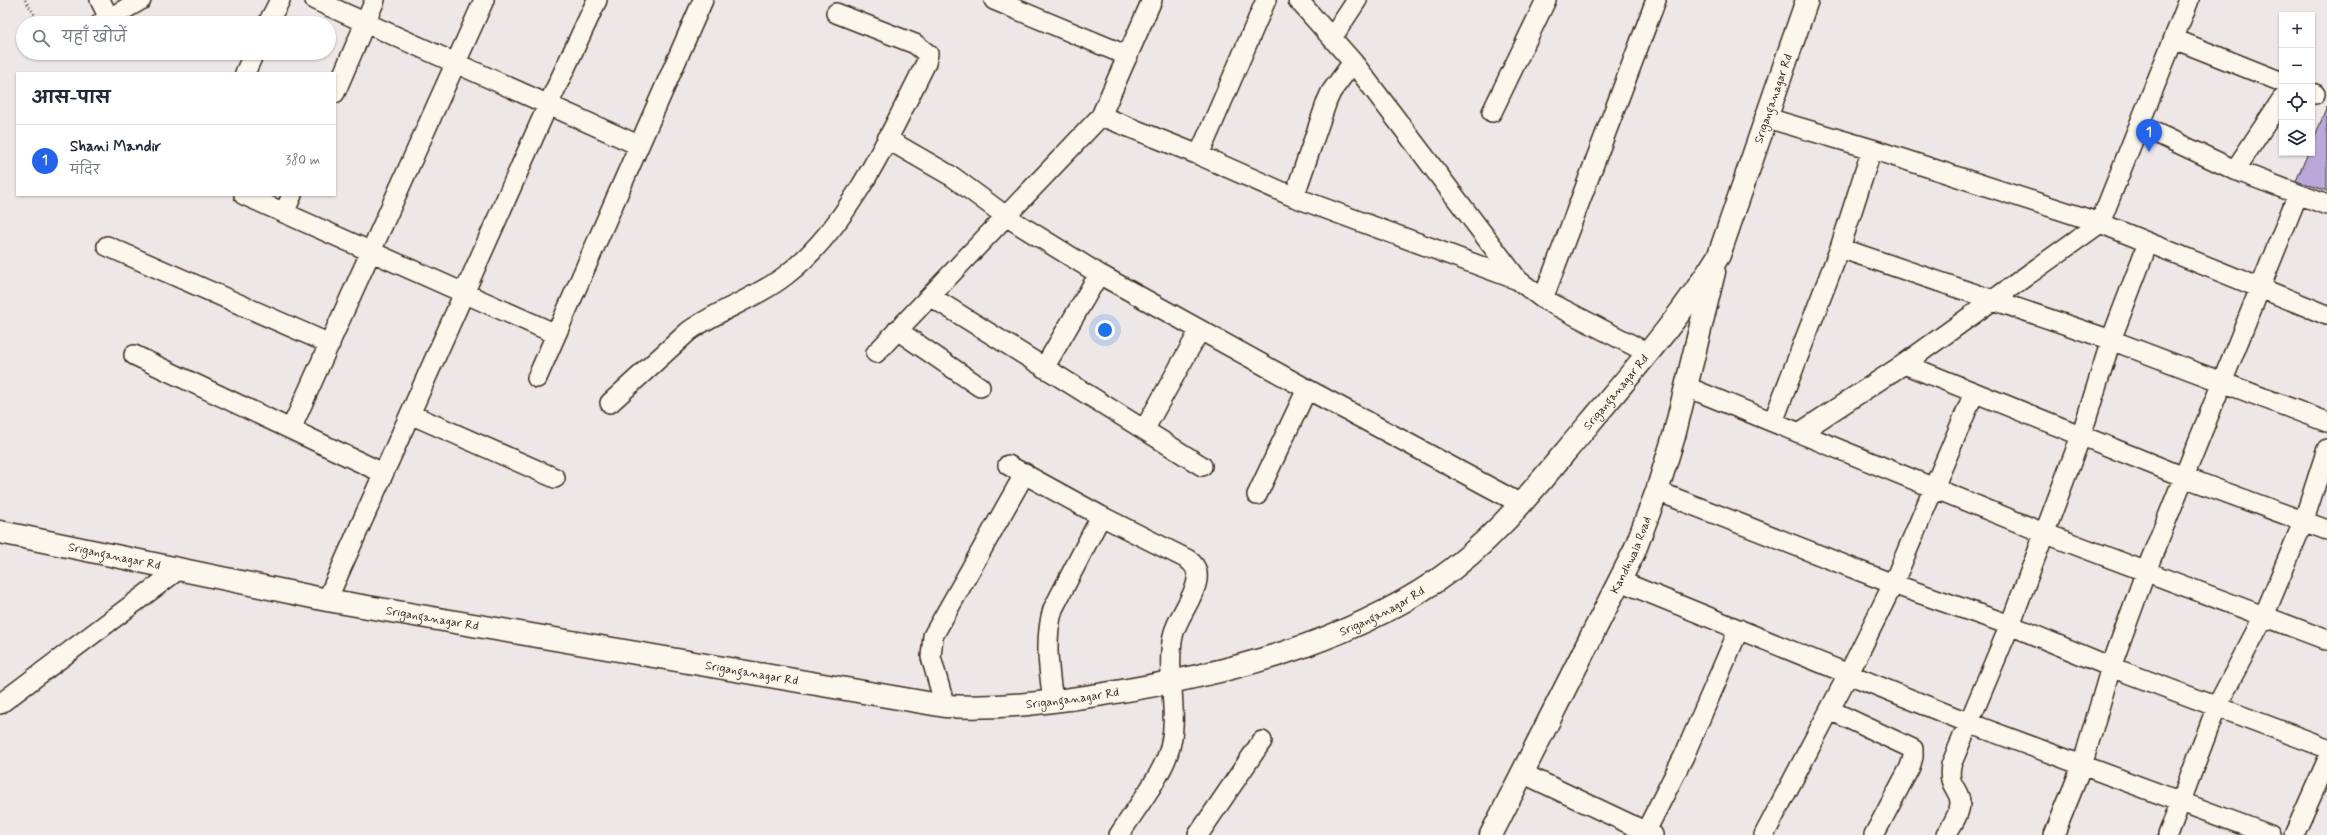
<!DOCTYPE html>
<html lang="hi">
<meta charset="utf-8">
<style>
:root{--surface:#fff;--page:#f2f2f3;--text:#1f2937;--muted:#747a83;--line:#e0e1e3;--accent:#2563eb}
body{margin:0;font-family:Mynerve,"Playpen Sans Deva",sans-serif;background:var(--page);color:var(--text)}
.controls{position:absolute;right:12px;top:12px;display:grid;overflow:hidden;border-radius:0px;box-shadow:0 1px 3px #0004}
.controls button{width:36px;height:36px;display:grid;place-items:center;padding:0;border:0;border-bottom:1px solid var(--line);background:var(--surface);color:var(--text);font:20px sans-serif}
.you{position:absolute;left:1105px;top:330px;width:14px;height:14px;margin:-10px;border:3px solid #fff;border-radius:50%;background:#1a73e8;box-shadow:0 0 0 6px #1a73e833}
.badge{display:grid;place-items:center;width:26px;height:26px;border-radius:50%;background:var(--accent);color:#fff;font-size:13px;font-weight:700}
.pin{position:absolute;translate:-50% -33px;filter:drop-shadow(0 1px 2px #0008)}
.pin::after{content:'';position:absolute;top:21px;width:14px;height:12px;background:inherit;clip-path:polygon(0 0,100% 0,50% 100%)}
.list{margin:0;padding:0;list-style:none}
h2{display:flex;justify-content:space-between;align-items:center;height:52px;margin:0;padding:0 16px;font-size:17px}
h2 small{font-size:13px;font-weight:400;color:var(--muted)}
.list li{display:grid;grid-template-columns:26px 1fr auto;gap:12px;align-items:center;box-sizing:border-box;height:72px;padding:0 16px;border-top:1px solid var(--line)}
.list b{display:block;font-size:15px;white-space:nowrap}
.list p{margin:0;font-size:13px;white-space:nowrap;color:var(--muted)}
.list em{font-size:13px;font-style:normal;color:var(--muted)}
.icon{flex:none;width:22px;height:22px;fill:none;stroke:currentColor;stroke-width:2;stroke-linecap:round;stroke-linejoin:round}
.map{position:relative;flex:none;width:2327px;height:835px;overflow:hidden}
.search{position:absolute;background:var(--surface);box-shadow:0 1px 3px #0004;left:16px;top:16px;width:320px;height:44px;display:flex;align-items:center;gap:10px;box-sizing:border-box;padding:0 14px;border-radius:22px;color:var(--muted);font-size:15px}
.panel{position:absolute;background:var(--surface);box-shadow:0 1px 3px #0004;left:16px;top:72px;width:320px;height:124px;border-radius:0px}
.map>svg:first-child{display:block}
</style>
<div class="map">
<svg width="2327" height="835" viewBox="0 0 2327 835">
<rect width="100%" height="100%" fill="#eee7e8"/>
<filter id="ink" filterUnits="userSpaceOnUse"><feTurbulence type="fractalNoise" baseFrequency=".025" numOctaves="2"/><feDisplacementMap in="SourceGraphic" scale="8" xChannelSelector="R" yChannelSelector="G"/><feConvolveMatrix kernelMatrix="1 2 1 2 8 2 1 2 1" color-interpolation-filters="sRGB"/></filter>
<g filter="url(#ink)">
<path fill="#b9a8d8" stroke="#3b2a1e" d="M2327,107V191L2296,181L2308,153H2312V143Z"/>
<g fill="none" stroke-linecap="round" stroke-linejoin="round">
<g stroke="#3b2a1e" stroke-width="22">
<path id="street" d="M100,0L109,18
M315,0L638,145
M994,0L1128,56
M1298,0L1353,62L1518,280
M101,23L141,0
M268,23L280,0
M1332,38L1357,0
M2174,39L2282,82
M245,73L254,53
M335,93L375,0
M2312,93L2315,94
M1492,112L1546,0
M1101,116L1152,0
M1767,118L1872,149L2100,223L2327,315
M2139,125L2235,170L2327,205
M887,139L953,177L1007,217L1099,274L1307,389L1521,504
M1199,155L1266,0
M2235,170L2282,99
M244,195L556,334
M1294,197L1327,101L1331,92L1353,62
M284,213L292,195
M107,246L330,344
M1840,248L2111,340L2327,422
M930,296L1202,466
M1543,299L1656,0
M897,330L980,387
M876,353L1101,116L1199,155L1294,197L1518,280L1543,299L1648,353
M134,355L383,473
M1904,364L2184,477L2327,530
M1044,368L1099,274
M537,378L703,0
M1687,387L2044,533L2327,640
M610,403L689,331C720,309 757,298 786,275C850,226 890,134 926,63L928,54L915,44L836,13
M410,414L555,478
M1773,422L1840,248L1872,149
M291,429L484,0
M1144,430L1200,330
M1799,433L1904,364L2100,223L2189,0
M1008,465L1101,516L1187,559C1215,577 1177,612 1173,636C1165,675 1181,716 1168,754C1160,778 1133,813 1119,835
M1657,491L1893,584L2010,625L2111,667L2327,748
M1257,495L1307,389
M1620,581L1969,723L2270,835
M327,600L548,105L597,0
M1053,702C1049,670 1044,640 1053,609L1101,516
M0,704L178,570
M945,706L931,657L933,636L1025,473
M1830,710L1913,749V757L1910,767L1874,835
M1522,773L1653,835
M1198,835L1262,741
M1644,835L1684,756L1739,629
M1764,835L1849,673L1893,584L1974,393
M1946,835C1951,826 1960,814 1960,803C1960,788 1947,788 1951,765L2010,625L2081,436L2111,340L2148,243
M2054,835L2082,766L2111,667L2146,571L2298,194
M2168,835L2217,706L2264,616L2304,520L2327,449
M2294,835L2327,761"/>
</g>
<g stroke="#3b2a1e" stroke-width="25">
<g id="secondary">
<path id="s1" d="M0,532L327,600L945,706C1001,709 1054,702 1110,693C1221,675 1342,645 1436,581C1496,540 1541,480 1588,425C1634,370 1682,316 1719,255L1807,0"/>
<path id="s2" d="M1491,835L1634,552L1657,491L1674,436L1714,272"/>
</g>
</g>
<path stroke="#3b2a1e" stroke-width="2.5" stroke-dasharray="1 3" stroke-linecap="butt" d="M25,0L36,17L44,23"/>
<use href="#street" stroke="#fbf7ec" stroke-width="19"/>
<use href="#secondary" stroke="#fbf7ec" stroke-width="22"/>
</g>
</g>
<g text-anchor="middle" stroke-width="3" stroke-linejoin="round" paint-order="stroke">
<g font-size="12" fill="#3b2a1e" stroke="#fbf7ec">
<text dy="4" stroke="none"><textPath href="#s1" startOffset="2073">Sriganganagar Rd</textPath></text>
<text dy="4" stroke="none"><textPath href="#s1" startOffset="1736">Sriganganagar Rd</textPath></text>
<text dy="4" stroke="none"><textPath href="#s2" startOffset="313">Kandhwala Road</textPath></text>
<text dy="4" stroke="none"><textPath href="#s1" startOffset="117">Sriganganagar Rd</textPath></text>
<text dy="4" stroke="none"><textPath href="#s1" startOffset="1412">Sriganganagar Rd</textPath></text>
<text dy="4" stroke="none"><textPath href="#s1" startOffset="441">Sriganganagar Rd</textPath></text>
<text dy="4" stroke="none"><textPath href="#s1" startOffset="765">Sriganganagar Rd</textPath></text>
<text dy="4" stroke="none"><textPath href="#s1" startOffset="1089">Sriganganagar Rd</textPath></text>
</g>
</g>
</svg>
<div class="controls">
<button>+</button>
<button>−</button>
<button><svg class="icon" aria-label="locate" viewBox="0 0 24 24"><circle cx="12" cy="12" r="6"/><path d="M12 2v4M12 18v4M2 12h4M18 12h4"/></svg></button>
<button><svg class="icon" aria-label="layers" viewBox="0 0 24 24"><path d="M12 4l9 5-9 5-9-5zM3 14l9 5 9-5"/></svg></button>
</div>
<div class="you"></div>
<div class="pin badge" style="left:2149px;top:152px">1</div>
<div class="search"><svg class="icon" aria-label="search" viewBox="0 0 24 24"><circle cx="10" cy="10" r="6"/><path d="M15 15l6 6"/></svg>यहाँ खोजें</div>
<section class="panel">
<h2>आस-पास<small></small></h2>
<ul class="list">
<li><span class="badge">1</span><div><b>Shani Mandir</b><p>मंदिर</p></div><em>380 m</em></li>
</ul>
</section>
</div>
